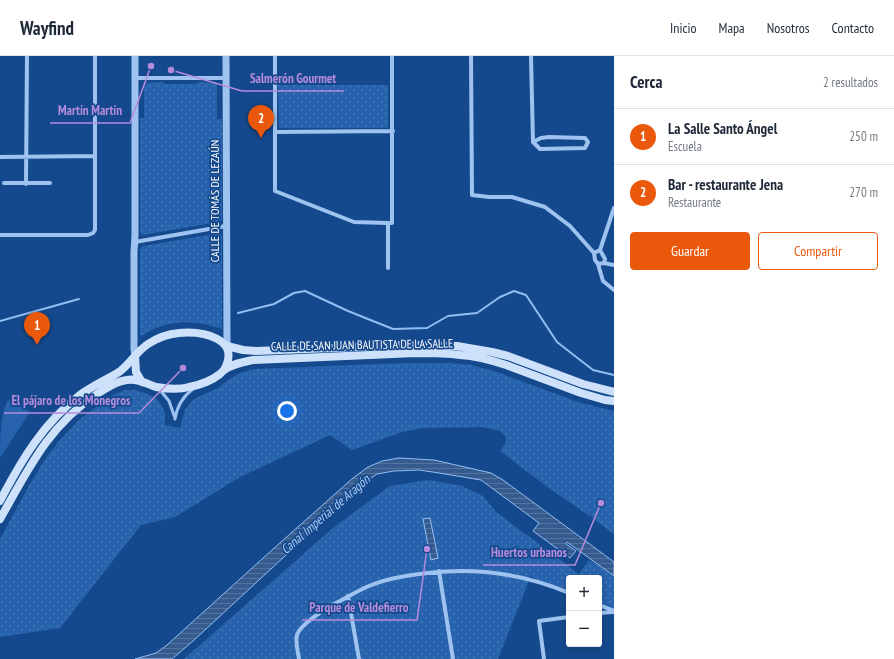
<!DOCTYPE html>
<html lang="es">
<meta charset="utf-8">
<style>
:root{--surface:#fff;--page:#f2f2f3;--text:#1f2937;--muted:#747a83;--line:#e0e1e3;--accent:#ea580c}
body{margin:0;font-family:"PT Sans Narrow",sans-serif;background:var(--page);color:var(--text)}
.controls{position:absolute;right:12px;bottom:12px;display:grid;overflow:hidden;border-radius:4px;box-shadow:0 2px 6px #0003}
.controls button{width:36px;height:36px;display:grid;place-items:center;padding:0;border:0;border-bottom:1px solid var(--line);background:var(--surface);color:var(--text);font:20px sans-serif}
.you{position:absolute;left:287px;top:355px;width:14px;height:14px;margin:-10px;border:3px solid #fff;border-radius:50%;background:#1a73e8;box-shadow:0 0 0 6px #1a73e833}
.badge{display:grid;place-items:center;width:26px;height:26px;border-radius:50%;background:var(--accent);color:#fff;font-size:13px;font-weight:700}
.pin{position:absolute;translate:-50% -33px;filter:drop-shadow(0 1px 2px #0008)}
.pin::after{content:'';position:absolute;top:21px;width:14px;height:12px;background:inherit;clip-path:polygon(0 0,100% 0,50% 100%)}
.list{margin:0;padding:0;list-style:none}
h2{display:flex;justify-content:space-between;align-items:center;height:52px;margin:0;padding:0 16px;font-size:17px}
h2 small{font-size:13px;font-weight:400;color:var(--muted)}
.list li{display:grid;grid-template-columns:26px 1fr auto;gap:12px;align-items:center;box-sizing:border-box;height:56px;padding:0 16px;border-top:1px solid var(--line)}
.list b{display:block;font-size:15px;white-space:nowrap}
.list p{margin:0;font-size:13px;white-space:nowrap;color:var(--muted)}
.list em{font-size:13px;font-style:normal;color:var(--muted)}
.actions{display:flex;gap:8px;padding:12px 16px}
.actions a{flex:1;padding:9px 0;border:1px solid var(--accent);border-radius:4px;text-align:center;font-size:14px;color:var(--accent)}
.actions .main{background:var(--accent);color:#fff}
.map{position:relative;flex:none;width:614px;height:603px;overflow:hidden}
header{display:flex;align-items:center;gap:24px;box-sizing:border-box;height:56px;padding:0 20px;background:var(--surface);border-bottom:1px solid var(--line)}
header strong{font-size:19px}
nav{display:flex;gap:22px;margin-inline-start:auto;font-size:14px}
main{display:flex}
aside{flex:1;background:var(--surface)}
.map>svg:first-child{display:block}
</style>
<header>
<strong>Wayfind</strong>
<nav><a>Inicio</a><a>Mapa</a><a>Nosotros</a><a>Contacto</a></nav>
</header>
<main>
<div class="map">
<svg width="614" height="603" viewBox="0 0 614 603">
<defs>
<pattern id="green-dots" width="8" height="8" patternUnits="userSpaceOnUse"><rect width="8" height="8" fill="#2762ac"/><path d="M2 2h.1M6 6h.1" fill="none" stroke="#477ab8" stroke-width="1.8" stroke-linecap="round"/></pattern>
<pattern id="water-rules" width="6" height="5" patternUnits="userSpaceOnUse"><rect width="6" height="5" fill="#365c8f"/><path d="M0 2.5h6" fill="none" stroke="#5474a0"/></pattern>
</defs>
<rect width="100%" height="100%" fill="#15498d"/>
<path fill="url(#green-dots)" d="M162,26L165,28H196L199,26L217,27V63H222V164L219,166L142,179L140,176V62H144V27Z
M388,29V72H279L278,29Z
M220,177L222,179V272L221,273C202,265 179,264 159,271C153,273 147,277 142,280L140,279V193L143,190Z
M405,307H450L471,309L494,315L578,346L614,355V478L592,462L589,448L591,461L546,430L500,395L506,386V381L500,375L483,371L423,372L402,376L352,394L330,379L240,421L175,461L141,469L60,572L0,581V483L30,428L46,402L59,385L79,364L100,348L115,338L125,334H136L152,340L158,344L162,350L165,357V369L180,372L185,354L193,344L200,340L218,332L228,324L240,317L253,313Z
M429,424L462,430L483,440L496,456L579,518L589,504C598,508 605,515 614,520V536L610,535L614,537V556L599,549V522H569V537L548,529L530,520L528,527L498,603H184L334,471L390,430Z"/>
<path fill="#2762ac" d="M8,344L30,356L0,402C0,385 0,358 8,344Z"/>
<path fill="url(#water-rules)" stroke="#91bef3" d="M399,402L434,404L491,417L503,424L614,506V520L567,486L566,488L576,495L570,502L533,475L539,467L481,424L439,417L419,414L394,415L377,418L364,427L193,585L172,603H135L156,597L167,589L272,494L353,422L368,411L382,405Z
M430,462L438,502L431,504L423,463Z"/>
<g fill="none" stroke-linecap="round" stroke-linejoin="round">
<path stroke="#91bef3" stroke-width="2" d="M238,257L274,248L294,237L305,235L348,255L393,273L427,272L448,260L477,257L500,241L514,235L526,239L557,286L593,314L614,319
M0,265L79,243"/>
<path stroke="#9fc3f0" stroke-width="3" d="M160,334L169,345L175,362
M175,363C177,350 182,341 193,333"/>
<path stroke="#9fc3f0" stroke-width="4" d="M275,0V135L354,166L388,167H392V0
M471,0L472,139L489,141H512L545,151L570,170L594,197L595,204L598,208L604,207L605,203L600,194L594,197
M531,0L533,86L540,93L585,92L588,86L585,82L549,81L541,82L533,86
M134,22H226
M275,76L393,75
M0,101L95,100
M4,127H50
M26,128L27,0
M388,167V212
M0,179H88L93,177L95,174V0
M135,186L226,170
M600,194L614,152
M604,207L614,209
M598,208L603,225L614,234
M439,515L453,603
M348,540L359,603
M599,549L614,555
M599,557L613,556
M299,603C298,595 295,587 297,579C300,568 324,554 334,548C346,542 357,535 369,530C385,523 403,520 419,518C470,511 522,517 569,537
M544,603L539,565L569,561"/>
<path stroke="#9fc3f0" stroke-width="7" d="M135,0V180L134,196V293L135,299
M226,0L227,290"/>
<path stroke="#cde1fb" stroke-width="8" d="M227,290L243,294L256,295L406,289L457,290L492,296L508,300L583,328L614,336
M135,300L136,316L142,326
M0,445C21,405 43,367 80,339C92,330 106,324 119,316C130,308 136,296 148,288C157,282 168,278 179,277C202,275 242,282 224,314
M0,463C28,414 48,370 97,338C106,332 117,325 127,324C138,322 147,328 156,331C167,333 179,334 189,331C200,329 211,325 220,318C221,317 223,315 224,314C232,308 243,306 253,304L416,297C431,297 446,297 460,299C476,300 491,304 506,309L581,337L605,344L614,345"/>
</g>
<g text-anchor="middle" stroke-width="3.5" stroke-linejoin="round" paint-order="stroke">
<g font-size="12" fill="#fff" stroke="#15498d">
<text transform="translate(215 145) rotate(-90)" y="4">CALLE DE TOMÁS DE LEZAÚN</text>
<text transform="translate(362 289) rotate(-1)" y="4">CALLE DE SAN JUAN BAUTISTA DE LA SALLE</text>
</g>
<g font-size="13" font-style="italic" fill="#abcdf7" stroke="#15498d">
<text transform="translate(325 458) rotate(-41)" y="5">Canal Imperial de Aragón</text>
</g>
</g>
<path fill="none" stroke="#b68bdc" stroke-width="1.5" d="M171 14L242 35H344M151 10L130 67H50M183 312L139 357H4M601 447L575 509H483M427 493L417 564H302"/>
<g fill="#b68bdc" stroke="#15498d" stroke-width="1.5">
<circle cx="171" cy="14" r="4"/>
<circle cx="151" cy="10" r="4"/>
<circle cx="183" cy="312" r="4"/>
<circle cx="601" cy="447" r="4"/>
<circle cx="427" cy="493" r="4"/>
</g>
<g font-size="13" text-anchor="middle" font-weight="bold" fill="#b68bdc" stroke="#15498d" stroke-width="3.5" stroke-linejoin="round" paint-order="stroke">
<text x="293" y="27">Salmerón Gourmet</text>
<text x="90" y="59">Martín Martín</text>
<text x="71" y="349">El pájaro de los Monegros</text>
<text x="529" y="501">Huertos urbanos</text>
<text x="359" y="556">Parque de Valdefierro</text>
</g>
</svg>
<div class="controls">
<button>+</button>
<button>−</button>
</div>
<div class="you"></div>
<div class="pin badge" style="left:37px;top:289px">1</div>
<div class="pin badge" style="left:261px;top:82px">2</div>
</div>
<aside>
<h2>Cerca<small>2 resultados</small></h2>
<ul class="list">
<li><span class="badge">1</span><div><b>La Salle Santo Ángel</b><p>Escuela</p></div><em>250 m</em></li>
<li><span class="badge">2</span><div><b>Bar - restaurante Jena</b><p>Restaurante</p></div><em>270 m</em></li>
</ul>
<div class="actions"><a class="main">Guardar</a><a>Compartir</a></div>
</aside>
</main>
